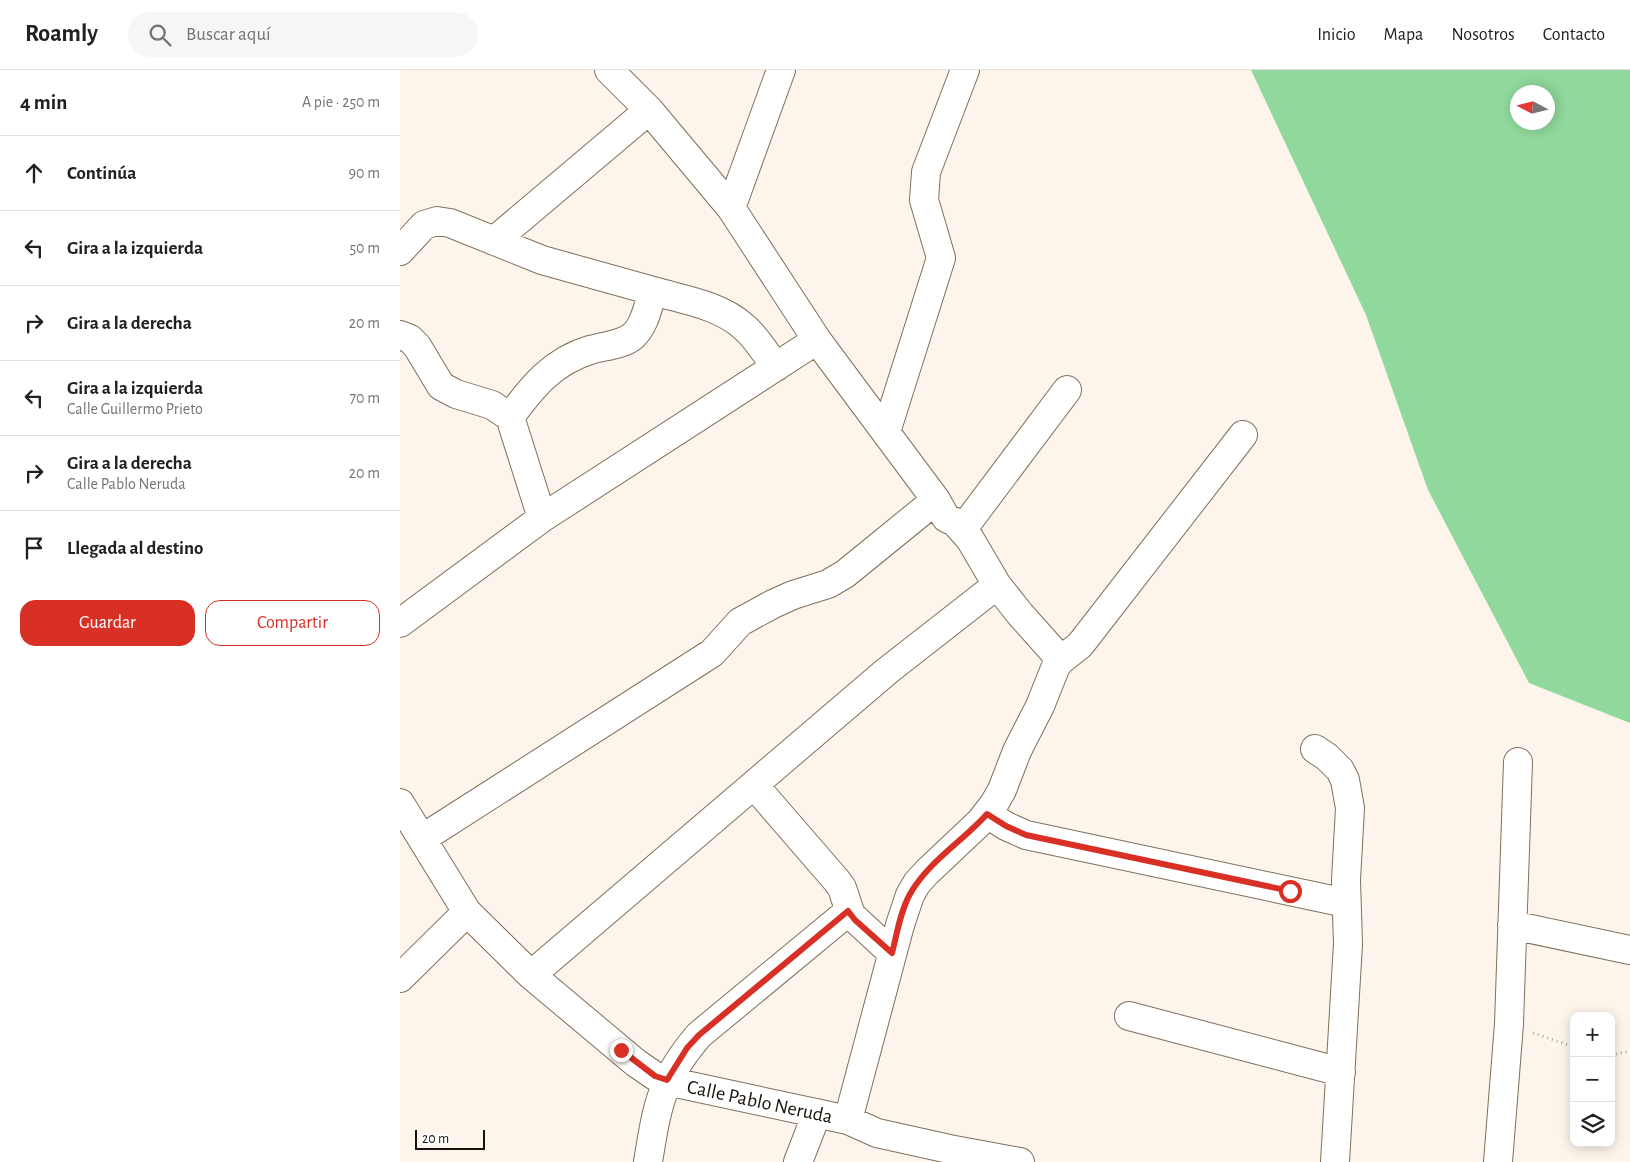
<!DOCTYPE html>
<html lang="es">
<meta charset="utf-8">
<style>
:root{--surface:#fff;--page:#f6f6f6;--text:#202124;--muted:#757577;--line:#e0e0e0;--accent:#d93025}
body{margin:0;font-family:"Alegreya Sans",sans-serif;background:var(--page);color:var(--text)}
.controls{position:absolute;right:15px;bottom:15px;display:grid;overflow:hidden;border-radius:10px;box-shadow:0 2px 12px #0003}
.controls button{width:45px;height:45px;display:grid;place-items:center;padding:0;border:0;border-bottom:1px solid var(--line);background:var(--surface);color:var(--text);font:25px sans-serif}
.compass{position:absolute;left:1110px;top:15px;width:45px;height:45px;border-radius:50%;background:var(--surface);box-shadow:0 2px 12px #0003;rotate:277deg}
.scale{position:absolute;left:15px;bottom:12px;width:70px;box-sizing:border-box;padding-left:5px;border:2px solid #18120a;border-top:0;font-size:14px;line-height:18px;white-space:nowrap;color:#18120a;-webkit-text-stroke:4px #fff;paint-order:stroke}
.stop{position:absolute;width:15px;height:15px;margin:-11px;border:4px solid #d93025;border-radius:50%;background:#fff}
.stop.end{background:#d93025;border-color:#fff;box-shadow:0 1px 5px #0008}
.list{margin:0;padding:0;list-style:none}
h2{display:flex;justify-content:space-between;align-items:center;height:65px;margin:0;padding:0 20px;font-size:21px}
h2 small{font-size:16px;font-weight:400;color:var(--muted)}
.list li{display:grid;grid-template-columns:32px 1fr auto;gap:15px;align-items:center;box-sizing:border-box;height:75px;padding:0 20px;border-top:1px solid var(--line)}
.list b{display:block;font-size:19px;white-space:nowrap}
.list p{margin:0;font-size:16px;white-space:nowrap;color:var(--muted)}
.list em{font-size:16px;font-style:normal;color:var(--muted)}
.actions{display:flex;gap:10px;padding:15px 20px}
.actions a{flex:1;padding:11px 0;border:1px solid var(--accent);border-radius:15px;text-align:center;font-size:18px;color:var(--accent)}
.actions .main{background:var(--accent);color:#fff}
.icon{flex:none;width:28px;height:28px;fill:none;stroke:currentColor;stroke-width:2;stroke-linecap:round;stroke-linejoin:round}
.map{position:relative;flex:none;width:1230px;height:1092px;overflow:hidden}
header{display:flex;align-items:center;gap:30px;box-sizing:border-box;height:70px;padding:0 25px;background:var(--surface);border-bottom:1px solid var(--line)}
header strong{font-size:24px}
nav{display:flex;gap:28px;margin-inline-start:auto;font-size:18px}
.search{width:350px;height:45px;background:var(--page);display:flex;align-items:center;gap:12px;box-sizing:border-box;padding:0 18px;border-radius:28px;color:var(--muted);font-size:19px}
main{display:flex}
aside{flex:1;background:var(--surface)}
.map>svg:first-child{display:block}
</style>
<header>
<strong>Roamly</strong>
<div class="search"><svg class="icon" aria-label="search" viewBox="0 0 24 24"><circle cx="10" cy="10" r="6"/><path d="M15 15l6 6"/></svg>Buscar aquí</div>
<nav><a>Inicio</a><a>Mapa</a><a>Nosotros</a><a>Contacto</a></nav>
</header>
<main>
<aside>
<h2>4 min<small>A pie · 250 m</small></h2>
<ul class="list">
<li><svg class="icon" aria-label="ahead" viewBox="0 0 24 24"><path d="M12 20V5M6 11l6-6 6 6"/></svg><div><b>Continúa</b></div><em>90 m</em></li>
<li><svg class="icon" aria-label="left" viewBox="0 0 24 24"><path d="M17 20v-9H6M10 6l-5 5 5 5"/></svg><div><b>Gira a la izquierda</b></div><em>50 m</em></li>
<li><svg class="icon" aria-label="right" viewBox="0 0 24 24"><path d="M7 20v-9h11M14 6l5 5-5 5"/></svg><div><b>Gira a la derecha</b></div><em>20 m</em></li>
<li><svg class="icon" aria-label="left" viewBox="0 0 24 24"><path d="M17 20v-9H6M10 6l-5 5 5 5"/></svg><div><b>Gira a la izquierda</b><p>Calle Guillermo Prieto</p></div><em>70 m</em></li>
<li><svg class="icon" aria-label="right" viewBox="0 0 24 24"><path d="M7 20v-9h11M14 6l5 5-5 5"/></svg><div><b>Gira a la derecha</b><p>Calle Pablo Neruda</p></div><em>20 m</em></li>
<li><svg class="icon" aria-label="arrive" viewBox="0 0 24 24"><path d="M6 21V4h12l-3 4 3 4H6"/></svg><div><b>Llegada al destino</b></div></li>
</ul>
<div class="actions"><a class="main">Guardar</a><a>Compartir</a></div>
</aside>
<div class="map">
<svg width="1230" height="1092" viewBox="0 0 1230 1092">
<rect width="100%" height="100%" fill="#fdf4eb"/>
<path fill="#90d89c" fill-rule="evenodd" d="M851,0H1230V653L1129,613L1028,420L966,245ZM1118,22H1148V52H1118Z"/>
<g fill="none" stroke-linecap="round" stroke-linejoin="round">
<g stroke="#806f5b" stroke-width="30">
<path id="minor" d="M209,0L249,40L331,138L417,270L536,430L546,448L555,452L570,469L597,515L620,544L661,590
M331,138L381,0
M94,171L249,40
M0,181L24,155L37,151L50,153L142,190L253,221
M0,265L10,269L17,276L41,316L56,324L92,335L110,347L142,448
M110,347C132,317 153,291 190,280C203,276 223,275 233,266C245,255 248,236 253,221C284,230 320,235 344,257C357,268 366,284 376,297
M486,362L541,188L524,130L526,102L565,0
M562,460L667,320
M0,553L142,448L417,270
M915,679L927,687L940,700L945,710L950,738L946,810L948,874L935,1092
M354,715L437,811L442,818L451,845L492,883
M0,733L67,842L131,905L236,993L255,1006L276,1013L448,1050L477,1063L549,1079L620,1092
M587,744L606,756L626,765L946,833
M23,768L312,583L340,552L373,534L393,525L428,514L445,504L536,430
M1112,855L1230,880
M131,905L487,601L597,515
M0,908L67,842
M729,946L941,1002
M448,1050L500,855L510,825L517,813L527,802L580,752L594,734L602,720L617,681L640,636L656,596L661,590L680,575L843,365
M248,1092C257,1036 261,1009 299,965L449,841
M398,1092L417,1043
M1098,1092L1109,954L1118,692"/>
</g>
<path stroke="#afa79e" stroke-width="3" stroke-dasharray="1 4" stroke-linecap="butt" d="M1133,963L1174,977
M1211,985L1230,981"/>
<use href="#minor" stroke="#fff" stroke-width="28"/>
</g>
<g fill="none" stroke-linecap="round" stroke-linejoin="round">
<path stroke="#d93025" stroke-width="6" d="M221,980L255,1006L267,1010L287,978L299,965L448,841L455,850L492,883C497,864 500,842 510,824C528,792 563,771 587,744L606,756L626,765L890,821"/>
</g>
<g text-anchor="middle" stroke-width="4.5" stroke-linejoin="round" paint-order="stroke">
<g font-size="20" fill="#18120a" stroke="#fff">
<text transform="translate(360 1031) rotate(12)" y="7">Calle Pablo Neruda</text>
</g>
</g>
</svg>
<div class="controls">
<button>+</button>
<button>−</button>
<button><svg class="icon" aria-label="layers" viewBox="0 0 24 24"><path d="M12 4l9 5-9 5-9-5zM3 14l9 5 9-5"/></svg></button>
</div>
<svg class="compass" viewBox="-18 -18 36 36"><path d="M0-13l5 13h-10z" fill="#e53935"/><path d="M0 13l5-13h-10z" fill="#757577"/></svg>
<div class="scale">20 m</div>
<div class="stop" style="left:890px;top:821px"></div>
<div class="stop end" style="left:221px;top:980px"></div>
</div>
</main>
